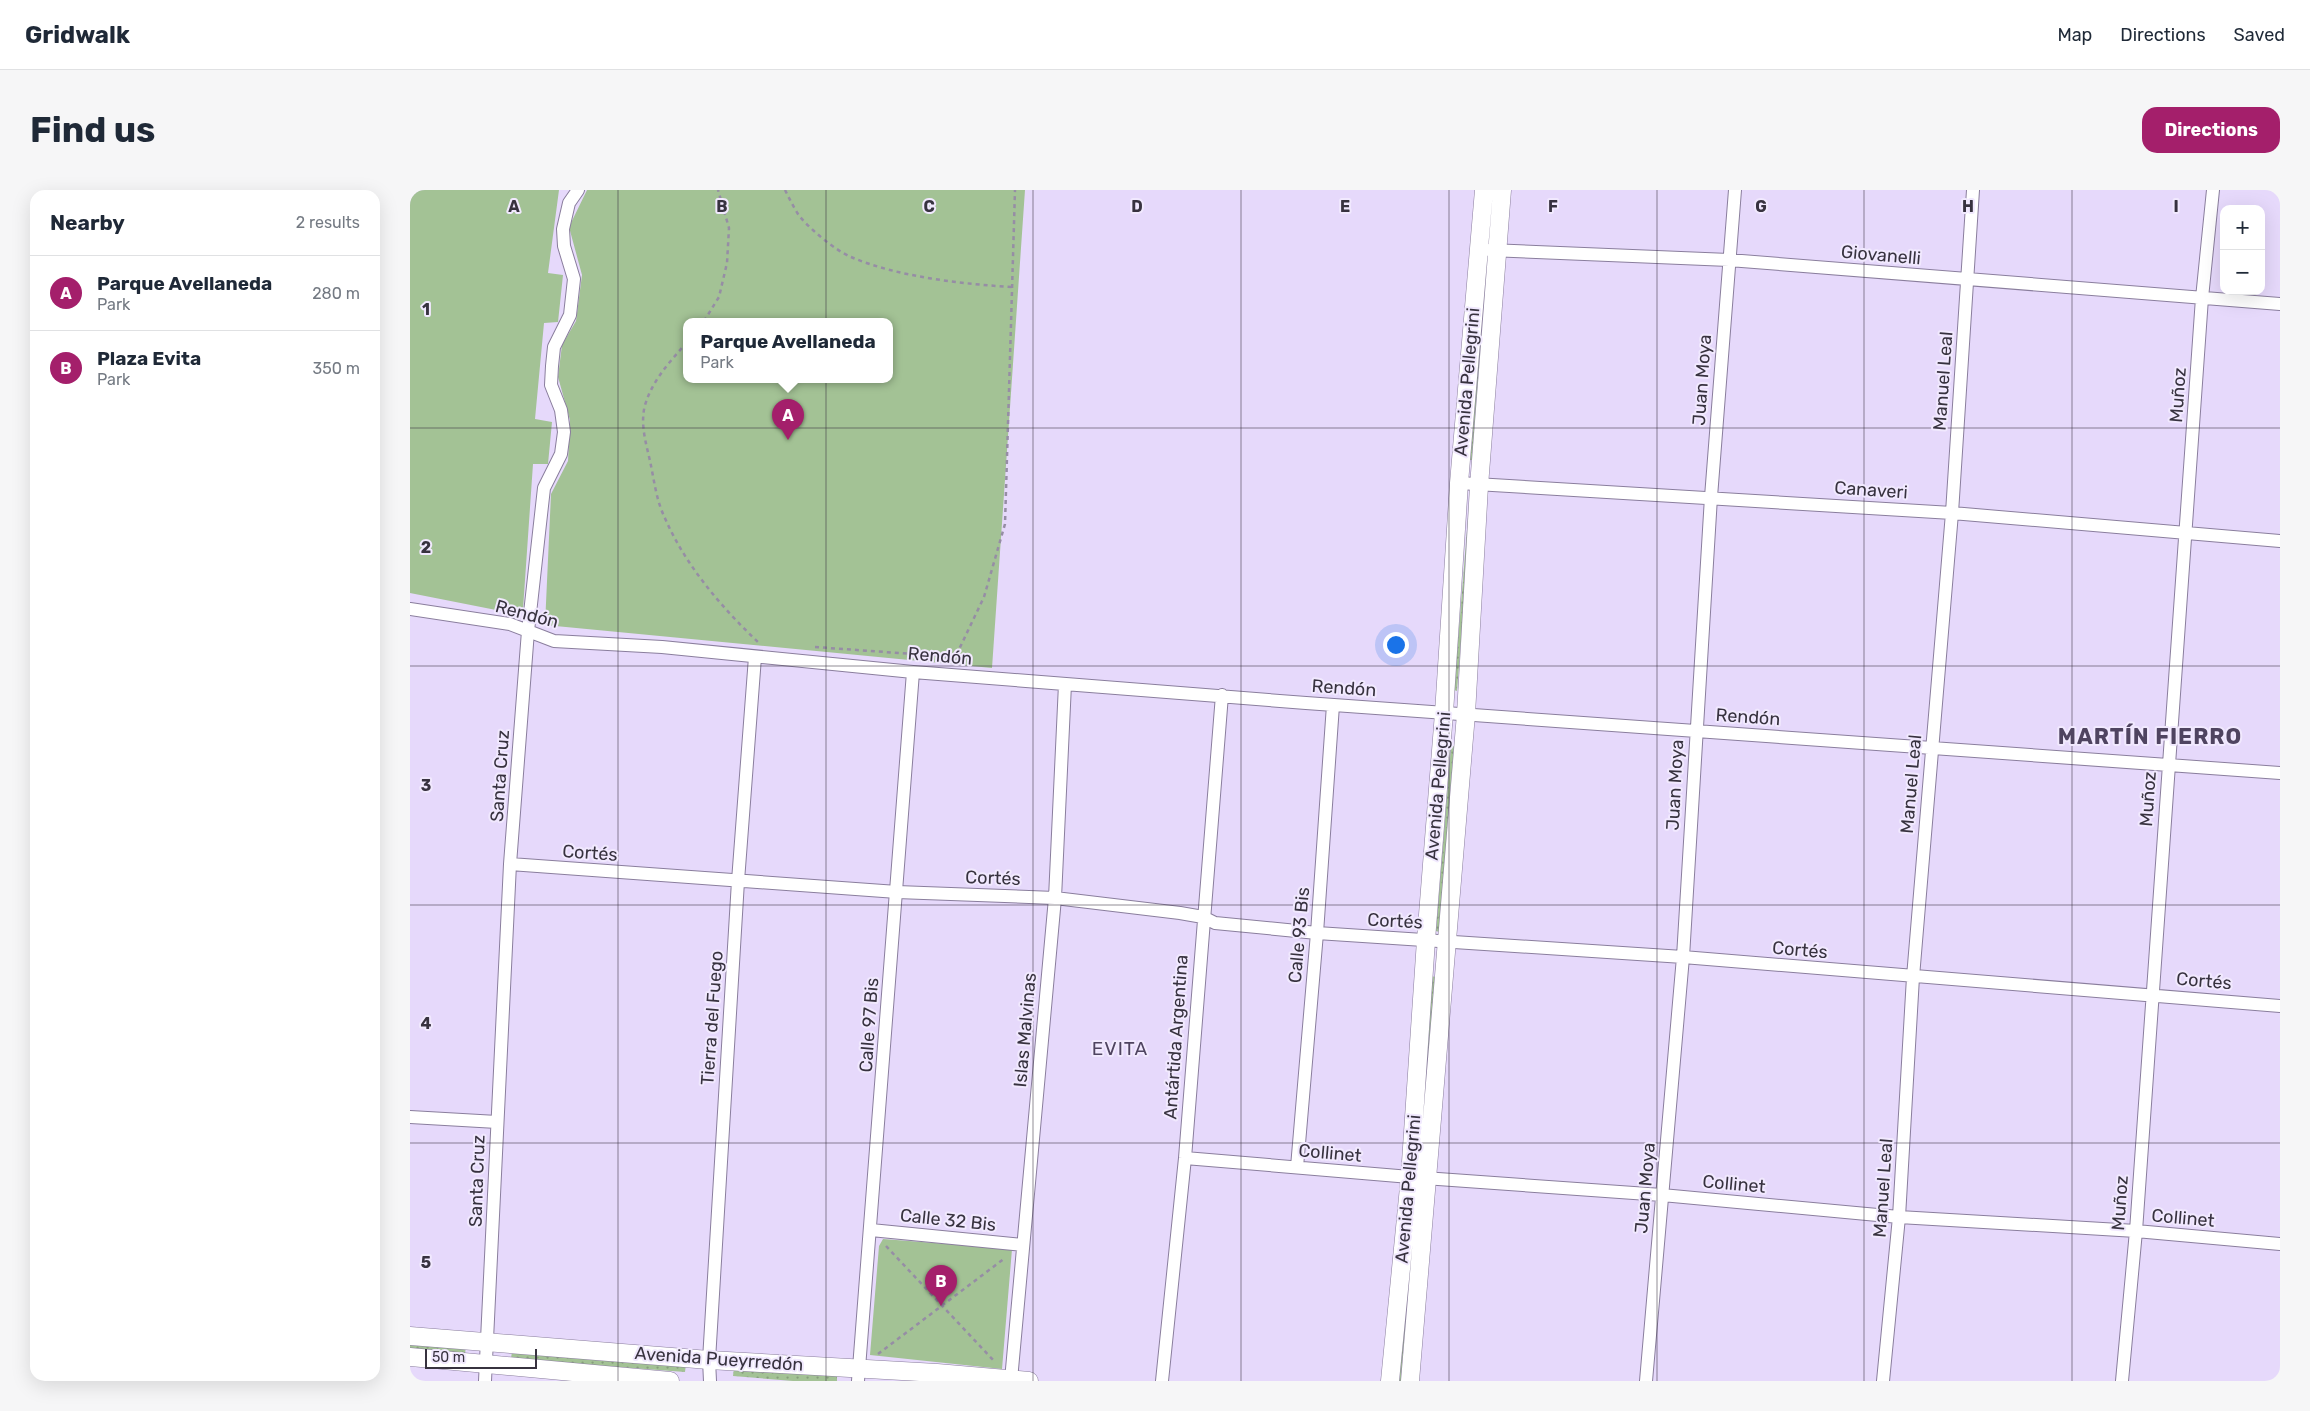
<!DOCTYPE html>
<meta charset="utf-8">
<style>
:root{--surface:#fff;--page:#f6f6f7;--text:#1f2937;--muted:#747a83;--line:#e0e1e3;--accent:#a41f6b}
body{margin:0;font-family:Rubik,sans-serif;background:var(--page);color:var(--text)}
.controls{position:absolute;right:15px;top:15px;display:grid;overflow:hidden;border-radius:10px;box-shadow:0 5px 20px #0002}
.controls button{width:45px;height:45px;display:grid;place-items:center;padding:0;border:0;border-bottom:1px solid var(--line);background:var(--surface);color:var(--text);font:25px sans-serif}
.scale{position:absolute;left:15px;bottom:12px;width:112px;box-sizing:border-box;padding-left:5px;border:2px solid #37323f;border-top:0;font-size:14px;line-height:18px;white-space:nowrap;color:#37323f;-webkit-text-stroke:4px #f1e9fe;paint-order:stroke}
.you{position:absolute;left:985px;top:454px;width:18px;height:18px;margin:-12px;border:4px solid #fff;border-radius:50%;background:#1a73e8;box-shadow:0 0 0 8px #1a73e833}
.badge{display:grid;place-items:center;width:32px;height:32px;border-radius:50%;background:var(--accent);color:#fff;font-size:16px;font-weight:700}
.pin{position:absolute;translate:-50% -41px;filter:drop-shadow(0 1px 2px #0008)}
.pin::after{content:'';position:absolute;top:26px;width:18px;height:15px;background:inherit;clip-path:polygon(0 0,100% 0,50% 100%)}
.popup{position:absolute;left:273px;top:128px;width:210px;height:65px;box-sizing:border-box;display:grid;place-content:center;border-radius:10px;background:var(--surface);filter:drop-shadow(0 1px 4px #0005);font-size:16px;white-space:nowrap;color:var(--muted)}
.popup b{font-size:19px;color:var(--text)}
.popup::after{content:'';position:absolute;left:50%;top:100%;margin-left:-10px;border:10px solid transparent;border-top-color:var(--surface)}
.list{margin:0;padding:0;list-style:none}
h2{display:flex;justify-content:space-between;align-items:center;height:65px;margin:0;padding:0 20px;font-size:21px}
h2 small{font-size:16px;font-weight:400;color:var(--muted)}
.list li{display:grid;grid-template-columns:32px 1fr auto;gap:15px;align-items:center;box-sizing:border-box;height:75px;padding:0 20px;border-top:1px solid var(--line)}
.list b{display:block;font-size:19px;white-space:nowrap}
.list p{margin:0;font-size:16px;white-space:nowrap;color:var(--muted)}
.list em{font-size:16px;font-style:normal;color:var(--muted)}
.map{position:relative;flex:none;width:1870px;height:1191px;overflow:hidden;border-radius:15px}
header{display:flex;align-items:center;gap:30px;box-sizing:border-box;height:70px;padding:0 25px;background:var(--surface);border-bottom:1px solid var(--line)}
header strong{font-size:24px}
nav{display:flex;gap:28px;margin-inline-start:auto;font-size:18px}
.intro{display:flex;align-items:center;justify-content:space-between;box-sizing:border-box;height:120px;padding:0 30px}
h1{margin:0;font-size:35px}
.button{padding:12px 22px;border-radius:15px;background:var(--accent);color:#fff;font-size:18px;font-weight:700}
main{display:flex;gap:30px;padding:0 30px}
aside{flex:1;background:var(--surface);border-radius:15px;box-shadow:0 5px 20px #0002}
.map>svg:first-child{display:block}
</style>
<header>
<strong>Gridwalk</strong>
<nav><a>Map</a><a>Directions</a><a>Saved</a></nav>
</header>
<div class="intro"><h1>Find us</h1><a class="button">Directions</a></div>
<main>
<aside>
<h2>Nearby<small>2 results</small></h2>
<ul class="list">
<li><span class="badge">A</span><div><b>Parque Avellaneda</b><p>Park</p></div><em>280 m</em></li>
<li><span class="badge">B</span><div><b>Plaza Evita</b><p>Park</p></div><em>350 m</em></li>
</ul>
</aside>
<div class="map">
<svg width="1870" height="1191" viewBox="0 0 1870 1191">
<defs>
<pattern id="grass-dots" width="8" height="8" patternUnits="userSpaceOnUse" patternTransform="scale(1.25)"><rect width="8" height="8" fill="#a3c295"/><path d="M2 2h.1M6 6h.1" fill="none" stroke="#869e7b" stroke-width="1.8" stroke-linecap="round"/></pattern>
</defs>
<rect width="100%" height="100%" fill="#e6d9fb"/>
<path fill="url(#grass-dots)" d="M1075,84H1079L1063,270H1060Z
M1059,315H1062L1047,501L1044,500Z
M1041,556H1044L1029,742L1026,741Z
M1022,786L1025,787L1010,973L1007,972Z
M1003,1014H1006L992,1191H989Z
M0,1151L56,1156L55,1164L0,1160Z
M102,1161L276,1174L275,1182L101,1169Z
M324,1178L427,1186V1191H383L323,1186Z"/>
<path fill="#a3c295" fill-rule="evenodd" d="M0,0H149L138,83L153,85L148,132L134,133L125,229L142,232L138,274H123L113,419L106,424L0,403Z
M177,0H615L582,478L135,435L141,304L158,271L160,230L148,187L152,155L166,131L172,85L159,37ZM277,131H479V189H277Z
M473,1049L602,1059L592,1179L460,1165L469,1056Z"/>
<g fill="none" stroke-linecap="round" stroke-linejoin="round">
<g stroke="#8a7e9d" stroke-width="14">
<path id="minor" d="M1079,60L1319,70L1870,114
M1049,293L1542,323L1870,351
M0,419L100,434L144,451L252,457L503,482L896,513L1870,583
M100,674L487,702L645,708L770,723L793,727L805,733L907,743L1273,767L1870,816
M0,927L87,932
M775,968L1000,987L1252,1005L1489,1027L1726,1041L1870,1054
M887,977L907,743L923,515
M461,1040L613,1055
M601,1190L645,708L655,494
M75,1191L100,674L118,441L134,298L151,264L154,242L151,220L141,195L142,176L144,157L160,125L164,89L154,56L153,39L159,13L168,0
M300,1191L299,1170L328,691L345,467
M448,1191L503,482
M752,1191L775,968L812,505
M1236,1191L1273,767L1301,307L1325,0
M1473,1191L1489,1027L1503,787L1542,323L1563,0
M1712,1191L1726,1041L1792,108L1803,0"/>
</g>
<g stroke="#8a7e9d" stroke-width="19">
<path id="secondary" d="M0,1146L299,1170L527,1183L619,1191
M0,1167L260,1191
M980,1191L1000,987L1016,750L1034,523L1049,293L1074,0
M1000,1191L1056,524L1069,296L1092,0"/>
</g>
<path stroke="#968da5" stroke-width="2.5" stroke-dasharray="4 4" stroke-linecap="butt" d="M375,0C379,8 383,16 388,24C397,37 426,61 441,67C488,87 552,94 602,97
M294,131L309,107L317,73L319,38L308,0
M277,152C260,172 243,189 235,215C230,234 236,253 240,271C244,289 246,309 254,326C275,375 311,417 349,453
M405,457L545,467
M543,472L574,407L595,334L605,0
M476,1056L585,1172
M468,1164L595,1068"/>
<use href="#minor" stroke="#fff" stroke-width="12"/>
<use href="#secondary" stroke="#fff" stroke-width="18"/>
</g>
<path fill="none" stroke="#37323f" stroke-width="1" stroke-opacity="0.55" d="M208,0V1191M416,0V1191M623,0V1191M831,0V1191M1039,0V1191M1247,0V1191M1454,0V1191M1662,0V1191M0,238H1870M0,476H1870M0,715H1870M0,953H1870"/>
<g text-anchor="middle" stroke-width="4" stroke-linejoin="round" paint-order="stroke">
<g font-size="18" fill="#37323f" stroke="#f1e9fe">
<text transform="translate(1471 65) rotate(5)" y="6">Giovanelli</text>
<text transform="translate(1292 190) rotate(-86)" y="6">Juan Moya</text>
<text transform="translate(1533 191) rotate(-86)" y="6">Manuel Leal</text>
<text transform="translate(1057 192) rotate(-85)" y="6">Avenida Pellegrini</text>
<text transform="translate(1768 205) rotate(-86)" y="6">Muñoz</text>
<text transform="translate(1461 300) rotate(4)" y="6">Canaveri</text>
<text transform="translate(117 424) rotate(15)" y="6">Rendón</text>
<text transform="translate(530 466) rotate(5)" y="6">Rendón</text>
<text transform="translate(934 498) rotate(4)" y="6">Rendón</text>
<text transform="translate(1338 527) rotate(4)" y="6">Rendón</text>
<text transform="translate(90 586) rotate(-86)" y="6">Santa Cruz</text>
<text transform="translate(1501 594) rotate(-85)" y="6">Manuel Leal</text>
<text transform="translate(1265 595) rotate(-87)" y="6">Juan Moya</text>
<text transform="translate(1028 596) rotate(-85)" y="6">Avenida Pellegrini</text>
<text transform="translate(1738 609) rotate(-86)" y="6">Muñoz</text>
<text transform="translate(180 663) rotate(4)" y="6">Cortés</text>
<text transform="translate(583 688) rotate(2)" y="6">Cortés</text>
<text transform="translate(985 731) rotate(3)" y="6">Cortés</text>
<text transform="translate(889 745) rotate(-85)" y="6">Calle 93 Bis</text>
<text transform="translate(1390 760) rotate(5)" y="6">Cortés</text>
<text transform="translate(1794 791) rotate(5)" y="6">Cortés</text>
<text transform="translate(302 828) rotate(-86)" y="6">Tierra del Fuego</text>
<text transform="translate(459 835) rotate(-86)" y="6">Calle 97 Bis</text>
<text transform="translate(615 840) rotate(-85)" y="6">Islas Malvinas</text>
<text transform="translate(766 847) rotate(-86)" y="6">Antártida Argentina</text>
<text transform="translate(920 963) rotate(5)" y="6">Collinet</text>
<text transform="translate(67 991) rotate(-88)" y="6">Santa Cruz</text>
<text transform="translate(1324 994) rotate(5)" y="6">Collinet</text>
<text transform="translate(1235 998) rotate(-85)" y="6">Juan Moya</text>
<text transform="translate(1473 998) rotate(-86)" y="6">Manuel Leal</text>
<text transform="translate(998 999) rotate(-85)" y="6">Avenida Pellegrini</text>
<text transform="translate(1710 1013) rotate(-86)" y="6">Muñoz</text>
<text transform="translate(1773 1028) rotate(5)" y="6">Collinet</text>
<text transform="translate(538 1030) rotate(6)" y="6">Calle 32 Bis</text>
<text transform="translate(309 1169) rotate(4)" y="6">Avenida Pueyrredón</text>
</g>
<g font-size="19" letter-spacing="1" fill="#4f4460" stroke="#f1e9fe">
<text x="710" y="865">EVITA</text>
</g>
<g font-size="22" font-weight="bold" letter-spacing="1" fill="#4f4460" stroke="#f1e9fe">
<text x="1740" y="554">MARTÍN FIERRO</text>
</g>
</g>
<g font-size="16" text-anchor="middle" font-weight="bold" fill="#37323f" stroke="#f1e9fe" stroke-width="4" stroke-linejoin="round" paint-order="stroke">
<text x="104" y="22">A</text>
<text x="312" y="22">B</text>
<text x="519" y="22">C</text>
<text x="727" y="22">D</text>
<text x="935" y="22">E</text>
<text x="1143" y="22">F</text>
<text x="1351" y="22">G</text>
<text x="1558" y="22">H</text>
<text x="1766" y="22">I</text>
<text x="16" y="125">1</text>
<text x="16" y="363">2</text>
<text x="16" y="601">3</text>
<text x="16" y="839">4</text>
<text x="16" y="1078">5</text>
</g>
</svg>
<div class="controls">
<button>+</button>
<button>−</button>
</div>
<div class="scale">50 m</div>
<div class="you"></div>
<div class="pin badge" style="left:378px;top:250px">A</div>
<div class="popup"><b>Parque Avellaneda</b>Park</div>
<div class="pin badge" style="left:531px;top:1116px">B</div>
</div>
</main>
